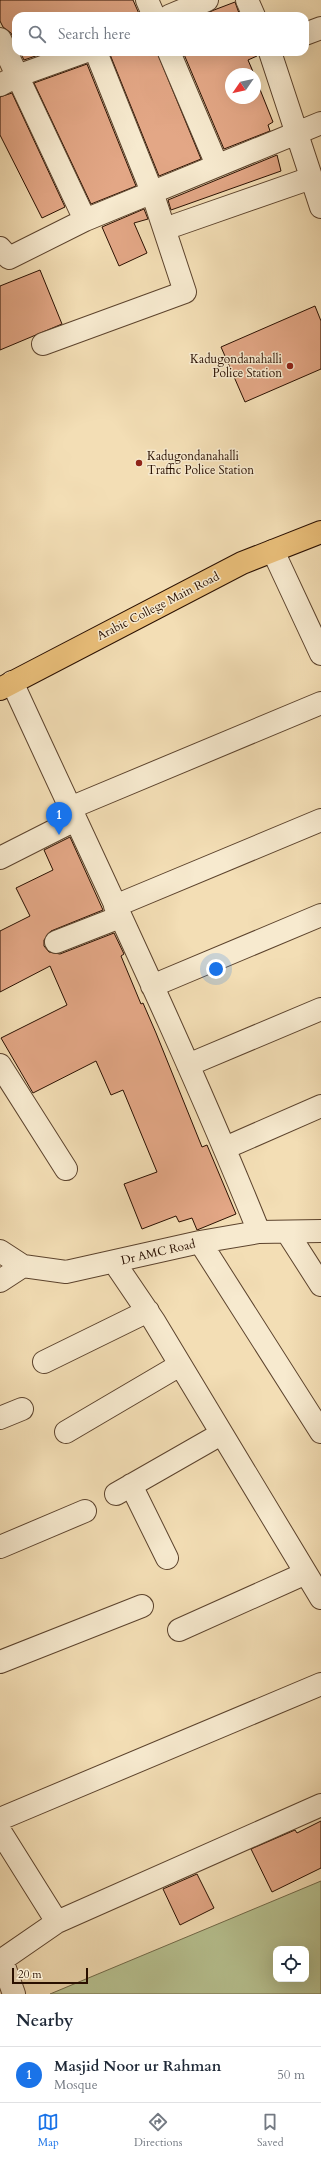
<!DOCTYPE html>
<style>
:root{--surface:#fff;--page:#f2f2f3;--text:#1f2937;--muted:#747a83;--line:#e0e1e3;--accent:#1a73e8}
body{margin:0;font-family:Cardo,serif;background:var(--page);color:var(--text)}
.controls{position:absolute;right:12px;bottom:12px;display:grid;overflow:hidden;border-radius:8px;box-shadow:0 4px 16px #0002}
.controls button{width:36px;height:36px;display:grid;place-items:center;padding:0;border:0;border-bottom:1px solid var(--line);background:var(--surface);color:var(--text);font:20px sans-serif}
.compass{position:absolute;left:225px;top:68px;width:36px;height:36px;border-radius:50%;background:var(--surface);box-shadow:0 4px 16px #0002;rotate:236deg}
.scale{position:absolute;left:12px;bottom:10px;width:76px;box-sizing:border-box;padding-left:4px;border:2px solid #290f00;border-top:0;font-size:11px;line-height:14px;white-space:nowrap;color:#290f00;-webkit-text-stroke:3px #f7eacf;paint-order:stroke}
.you{position:absolute;left:216px;top:969px;width:14px;height:14px;margin:-10px;border:3px solid #fff;border-radius:50%;background:#1a73e8;box-shadow:0 0 0 6px #1a73e833}
.badge{display:grid;place-items:center;width:26px;height:26px;border-radius:50%;background:var(--accent);color:#fff;font-size:13px;font-weight:700}
.pin{position:absolute;translate:-50% -33px;filter:drop-shadow(0 1px 2px #0008)}
.pin::after{content:'';position:absolute;top:21px;width:14px;height:12px;background:inherit;clip-path:polygon(0 0,100% 0,50% 100%)}
.list{margin:0;padding:0;list-style:none}
h2{display:flex;justify-content:space-between;align-items:center;height:52px;margin:0;padding:0 16px;font-size:17px}
h2 small{font-size:13px;font-weight:400;color:var(--muted)}
.list li{display:grid;grid-template-columns:26px 1fr auto;gap:12px;align-items:center;box-sizing:border-box;height:56px;padding:0 16px;border-top:1px solid var(--line)}
.list b{display:block;font-size:15px;white-space:nowrap}
.list p{margin:0;font-size:13px;white-space:nowrap;color:var(--muted)}
.list em{font-size:13px;font-style:normal;color:var(--muted)}
.icon{flex:none;width:22px;height:22px;fill:none;stroke:currentColor;stroke-width:2;stroke-linecap:round;stroke-linejoin:round}
.map{position:relative;flex:none;width:321px;height:1994px;overflow:hidden}
.search{position:absolute;background:var(--surface);box-shadow:0 4px 16px #0002;left:12px;right:12px;top:12px;height:44px;display:flex;align-items:center;gap:10px;box-sizing:border-box;padding:0 14px;border-radius:12px;color:var(--muted);font-size:15px}
.sheet{height:108px;background:var(--surface)}
nav{display:flex;justify-content:space-around;align-items:center;box-sizing:border-box;height:56px;border-top:1px solid var(--line);background:var(--surface);font-size:11px;color:var(--muted)}
nav a{display:grid;justify-items:center;gap:2px}
nav .on{color:var(--accent)}
.map>svg:first-child{display:block}
</style>
<div class="map">
<svg width="321" height="1994" viewBox="0 0 321 1994">
<rect width="100%" height="100%" fill="#f3deb5"/>
<filter id="stains"><feTurbulence type="fractalNoise" baseFrequency=".005" numOctaves="4"/><feColorMatrix values="0 0 0 0 .2 0 0 0 0 .09 0 0 0 0 .02 0 0 0 .5 -.17"/></filter>
<radialGradient id="worn" r=".72"><stop offset=".6" stop-color="#630" stop-opacity="0"/><stop offset="1" stop-color="#630" stop-opacity=".3"/></radialGradient>
<path fill="#b7c291" stroke="#706848" fill-rule="evenodd" d="M321,1881V1994H50ZM276,1949H306V1979H276Z"/>
<path fill="#e3a786" stroke="#290f00" d="M0,0H133L140,16H16V44L11,33L3,27L0,21Z
M235,2L240,16H201L214,10Z
M20,52H47L24,60Z
M109,52H157L201,159L159,176Z
M183,52H256L257,56L248,60L254,74H231V98H255V77L273,122L268,125L270,131L224,149Z
M87,64L136,186L91,204L34,83Z
M12,93L65,207L42,218L0,135V97Z
M277,155L281,171L171,210L168,200Z
M144,209L148,219L134,223L147,253L119,266L102,227Z
M40,270L62,324L0,350V286Z
M315,306L321,321V369L245,402L221,347Z
M70,837L103,910L51,931L44,940V946L49,952L60,954L114,933L124,954L121,956L141,1004L143,1003L156,1033L202,1147L207,1145L236,1214L197,1230L192,1218L179,1222L176,1216L142,1229L124,1184L157,1172L123,1090L111,1095L96,1061L33,1093L1,1038L67,1005L50,966L0,992V931L30,916L16,888L53,870L44,850Z
M321,1821V1868L272,1892L251,1849L295,1830L297,1833Z
M197,1874L214,1908L180,1925L163,1889Z"/>
<g fill="none" stroke-linecap="round" stroke-linejoin="round">
<g stroke="#5c432d" stroke-width="24">
<path id="minor" d="M147,0L154,16
M247,0L254,16
M169,16L207,0
M305,34L321,28
M0,39L85,220L321,123
M169,52L217,165
M270,52L321,207
M0,85L17,76L84,52
M176,225L311,178
M0,248L9,258L85,220
M43,344L185,292L152,192L96,52
M273,551L321,654
M12,682C96,865 184,1046 259,1232
M70,808L321,703
M0,858L75,820
M115,906L321,820
M56,942L120,917
M152,986L321,915
M0,1065L66,1169
M188,1065L321,1009
M225,1148L321,1106
M287,1232L321,1285
M200,1242L321,1432
M0,1251L23,1266L66,1272L200,1242L259,1232L321,1231
M114,1262L154,1321L321,1598
M0,1281L23,1266
M44,1362L148,1311
M0,1418L22,1409
M66,1432L180,1365
M131,1485L167,1558
M116,1494L221,1434
M0,1547L85,1511
M179,1630L306,1573
M0,1662L142,1606
M0,1819L321,1684
M0,1831L57,1922
M14,1994L2,1960L57,1922L321,1805"/>
</g>
<g stroke="#290f00" stroke-width="24">
<path id="major" d="M0,689L242,563L321,532"/>
</g>
<use href="#minor" stroke="#f7eacf" stroke-width="22"/>
<use href="#major" stroke="#eabf7a" stroke-width="22"/>
</g>
<g fill="#8f2418" stroke="#f7eacf" stroke-width="1.5">
<circle cx="290" cy="366" r="4"/>
<circle cx="139" cy="463" r="4"/>
</g>
<g text-anchor="middle" stroke-width="3" stroke-linejoin="round" paint-order="stroke">
<g font-size="12" fill="#290f00" stroke="#f7eacf" text-anchor="end">
<text x="282" y="363">Kadugondanahalli<tspan x="282" dy="14">Police Station</tspan></text>
<text x="147" y="460" text-anchor="start">Kadugondanahalli<tspan x="147" dy="14">Traffic Police Station</tspan></text>
</g>
<g font-size="12" fill="#290f00" stroke="#f7eacf">
<text transform="translate(158 606) rotate(-27)" y="4">Arabic College Main Road</text>
<text transform="translate(158 1252) rotate(-13)" y="4">Dr AMC Road</text>
</g>
</g>
<rect width="100%" height="100%" filter="url(#stains)"/>
<rect width="100%" height="100%" fill="url(#worn)"/>
</svg>
<div class="controls">
<button><svg class="icon" aria-label="locate" viewBox="0 0 24 24"><circle cx="12" cy="12" r="6"/><path d="M12 2v4M12 18v4M2 12h4M18 12h4"/></svg></button>
</div>
<svg class="compass" viewBox="-18 -18 36 36"><path d="M0-13l5 13h-10z" fill="#e53935"/><path d="M0 13l5-13h-10z" fill="#747a83"/></svg>
<div class="scale">20 m</div>
<div class="you"></div>
<div class="pin badge" style="left:59px;top:835px">1</div>
<div class="search"><svg class="icon" aria-label="search" viewBox="0 0 24 24"><circle cx="10" cy="10" r="6"/><path d="M15 15l6 6"/></svg>Search here</div>
</div>
<section class="sheet">
<h2>Nearby<small></small></h2>
<ul class="list">
<li><span class="badge">1</span><div><b>Masjid Noor ur Rahman</b><p>Mosque</p></div><em>50 m</em></li>
</ul>
</section>
<nav>
<a class="on"><svg class="icon" aria-label="map" viewBox="0 0 24 24"><path d="M3 6l6-2 6 2 6-2v14l-6 2-6-2-6 2zM9 4v14M15 6v14"/></svg>Map</a>
<a><svg class="icon" aria-label="directions" viewBox="0 0 24 24"><path d="M12 3l9 9-9 9-9-9zM9 14v-3h6M13 9l2 2-2 2"/></svg>Directions</a>
<a><svg class="icon" aria-label="saved" viewBox="0 0 24 24"><path d="M7 4h10v16l-5-4-5 4z"/></svg>Saved</a>
</nav>
